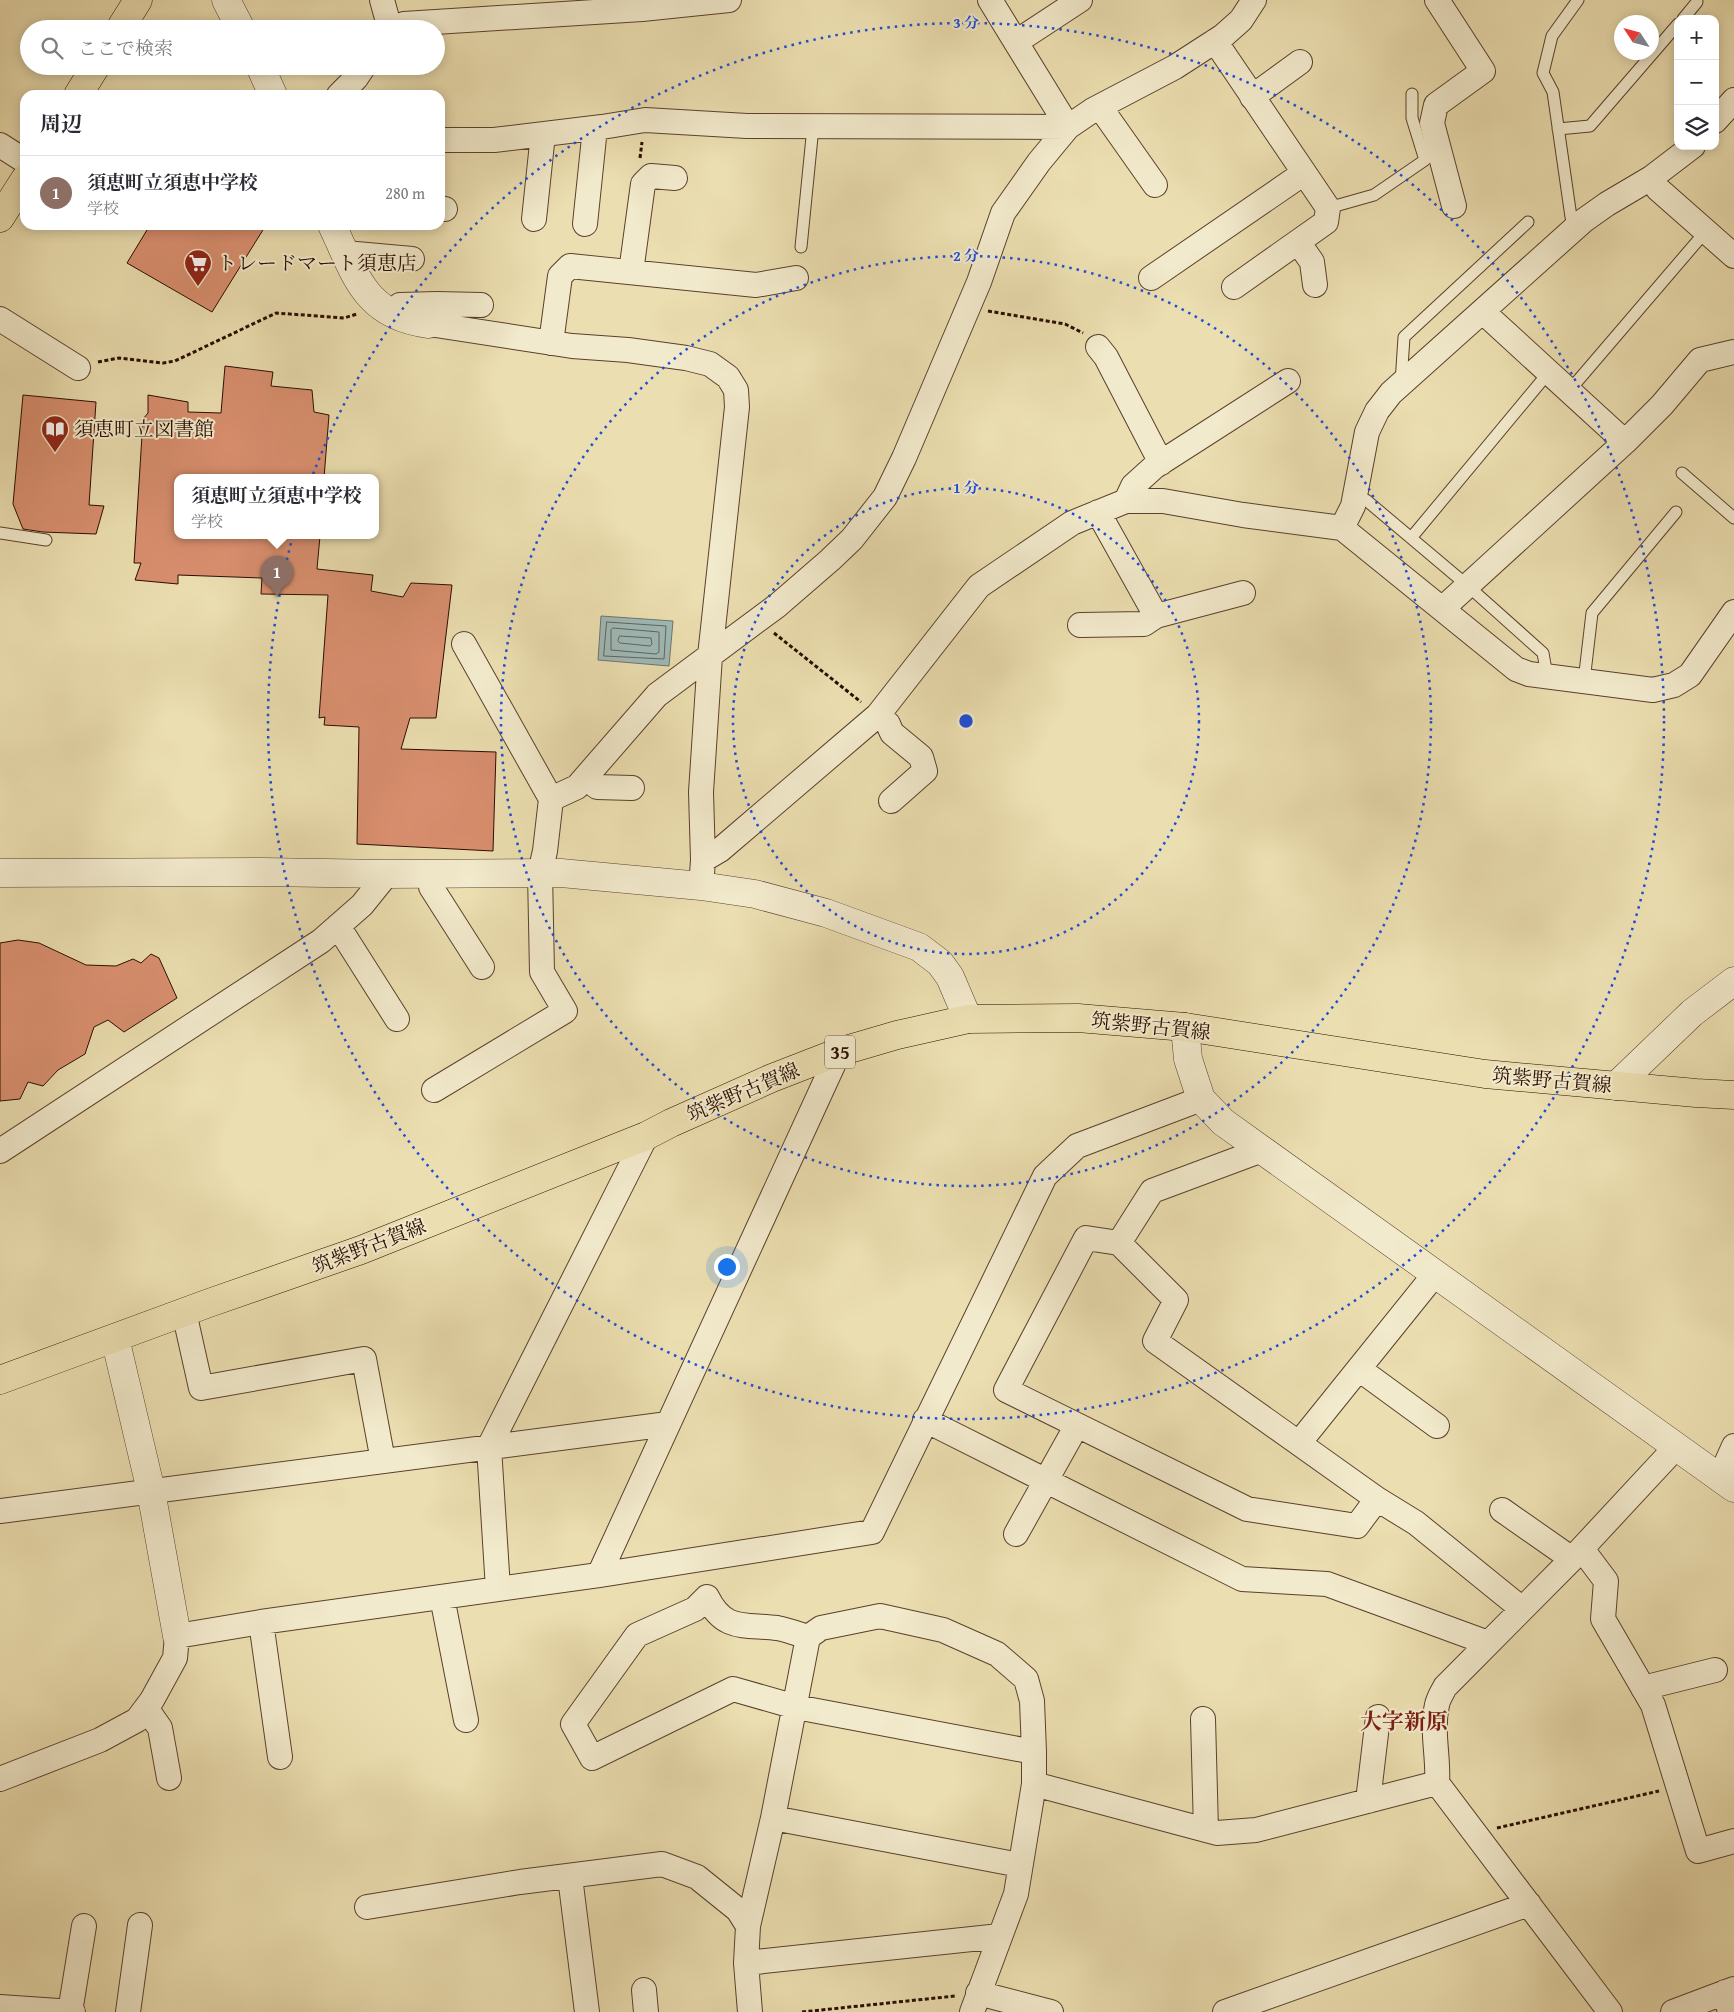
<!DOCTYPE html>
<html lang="ja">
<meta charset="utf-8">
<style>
:root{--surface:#fff;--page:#f2f2f3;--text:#2b2b33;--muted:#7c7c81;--line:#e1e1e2;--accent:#8f2418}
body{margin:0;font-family:"Gentium Book Plus","Noto Serif JP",serif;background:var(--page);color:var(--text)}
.controls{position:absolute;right:15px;top:15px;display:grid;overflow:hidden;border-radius:10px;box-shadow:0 2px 12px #0003}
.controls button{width:45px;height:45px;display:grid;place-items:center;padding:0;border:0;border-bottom:1px solid var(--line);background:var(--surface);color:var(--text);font:25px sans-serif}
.compass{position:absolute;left:1614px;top:15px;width:45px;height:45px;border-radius:50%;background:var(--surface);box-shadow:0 2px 12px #0003;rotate:306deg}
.you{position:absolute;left:726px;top:1266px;width:18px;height:18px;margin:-12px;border:4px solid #fff;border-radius:50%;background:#1a73e8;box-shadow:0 0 0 8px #1a73e833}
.badge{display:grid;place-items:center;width:32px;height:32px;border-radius:50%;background:var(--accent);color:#fff;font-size:16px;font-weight:700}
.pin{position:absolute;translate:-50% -41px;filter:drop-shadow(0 1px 2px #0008)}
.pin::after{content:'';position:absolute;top:26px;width:18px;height:15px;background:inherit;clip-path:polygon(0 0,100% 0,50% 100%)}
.popup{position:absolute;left:174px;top:474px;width:205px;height:65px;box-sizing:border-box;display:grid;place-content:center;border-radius:10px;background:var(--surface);filter:drop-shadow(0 1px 4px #0005);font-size:16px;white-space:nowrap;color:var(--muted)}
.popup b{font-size:19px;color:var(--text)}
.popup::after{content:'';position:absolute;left:50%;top:100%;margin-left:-10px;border:10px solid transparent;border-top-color:var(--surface)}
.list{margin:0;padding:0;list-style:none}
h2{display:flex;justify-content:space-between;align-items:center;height:65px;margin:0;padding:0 20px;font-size:21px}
h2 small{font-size:16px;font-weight:400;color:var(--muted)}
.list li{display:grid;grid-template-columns:32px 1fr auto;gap:15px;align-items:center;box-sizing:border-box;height:75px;padding:0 20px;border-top:1px solid var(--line)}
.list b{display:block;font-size:19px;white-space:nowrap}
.list p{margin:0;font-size:16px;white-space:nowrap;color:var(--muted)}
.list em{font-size:16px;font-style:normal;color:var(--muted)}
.icon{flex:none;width:28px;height:28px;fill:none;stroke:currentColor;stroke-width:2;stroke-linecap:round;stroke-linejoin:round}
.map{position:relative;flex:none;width:1734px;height:2012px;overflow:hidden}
.search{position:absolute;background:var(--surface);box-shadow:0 2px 12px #0003;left:20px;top:20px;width:425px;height:55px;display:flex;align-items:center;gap:12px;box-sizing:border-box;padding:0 18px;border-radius:28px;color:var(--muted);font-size:19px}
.panel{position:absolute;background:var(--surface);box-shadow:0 2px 12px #0003;left:20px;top:90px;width:425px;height:140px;border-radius:15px}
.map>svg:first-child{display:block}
</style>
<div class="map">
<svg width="1734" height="2012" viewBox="0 0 1734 2012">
<rect width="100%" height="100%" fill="#ebdeb0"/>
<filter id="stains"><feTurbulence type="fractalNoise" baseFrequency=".004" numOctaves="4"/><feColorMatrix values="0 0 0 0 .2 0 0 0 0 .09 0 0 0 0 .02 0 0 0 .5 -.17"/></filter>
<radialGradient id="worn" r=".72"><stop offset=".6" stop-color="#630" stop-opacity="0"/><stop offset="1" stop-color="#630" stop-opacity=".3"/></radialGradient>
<path fill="#9eb9b7" stroke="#70746e" d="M601,616L673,621L669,666L598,660Z"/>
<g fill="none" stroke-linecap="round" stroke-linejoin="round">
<path stroke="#64625c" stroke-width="1" d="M607,622L666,626L664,659L604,656Z
M613,628L659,632V652L656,654L611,650V630Z
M620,636L651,638L652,644L650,646L620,643L618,641Z"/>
</g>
<path fill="#d98f6f" stroke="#2a0c00" d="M150,225H266L212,312L127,263Z
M225,366L273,372L271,386L312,390L314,412L329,415L324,478H178V536H320L317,569L373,575L371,591L403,597L411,583L452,585L436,718H410L401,749L496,752L493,851L357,844L359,727L324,725L325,717L319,718L328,595L261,594L262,578L178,575V584L135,580L141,563H134L143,419L148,413V395L188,402V412L221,413Z
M23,395L96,402L89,505L104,506L96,534L43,532L23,529L13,504Z
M18,940L39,943L86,965L116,966L133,959L141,963L151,954L159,958L177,998L124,1032L108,1020L94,1027L85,1054L58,1070L43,1086L28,1082L20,1099L0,1101V943Z"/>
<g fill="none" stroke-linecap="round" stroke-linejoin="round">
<g stroke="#5a402c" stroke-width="13">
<path id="service" d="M1683,19L1697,2
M1558,129L1590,126L1678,24
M1328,208L1374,195L1425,160L1412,118V94
M1575,229L1571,217L1553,92L1543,73L1552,36L1578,0
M801,247L813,127
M1401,383L1404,337L1528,222
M1569,391L1706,231
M1682,473L1734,518
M1355,497L1366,500L1468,586L1543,653L1547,676
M0,533L46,540
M1411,538L1549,372
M1584,681L1592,613L1676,512"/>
</g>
<g stroke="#5a402c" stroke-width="26">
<path id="minor" d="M382,0L390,29L404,24L642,9L729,0
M990,0L1068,127
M1437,0L1483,71L1436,105L1432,123L1454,206
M1215,41L1328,208L1326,222L1234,287
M1016,42L1080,0
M339,95L356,78L364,66
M1252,97L1300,62
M1100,107L1155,185
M1715,121L1734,100
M440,140H494L602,127L645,120L747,126L1068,127
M0,145L25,161
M1651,178L1658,189L1734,256
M440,208L445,209
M534,219L543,134
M585,224L595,128
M1298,242L1312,262L1315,285
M345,253L412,259
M631,272L643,184L651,176L675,178
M1151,278L1304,173
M1483,312L1625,442
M392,314L400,305L437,304L481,305
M0,319L78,368
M429,324L572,346L628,350L686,358L710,364L728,377L736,390L737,407L710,656L701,792L703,860L702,874
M551,343L560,276L570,266L756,285L796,278
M1098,347L1106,357L1161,463
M1126,501L1133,486L1154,467L1288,381
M1098,512L1156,616L1243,593
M1342,528L1353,506L1367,432L1377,411L1391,393L1583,221L1607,204L1651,178L1693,146
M1442,609L1625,442L1662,405L1700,360L1734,352
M1080,625L1144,624L1156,616
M878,715L888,724L892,733L921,757L925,771L891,801
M586,777L597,787L632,788
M551,799L577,787L657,695L778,605L830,560L852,539L885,497L904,458L979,282L1003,213L1039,162L1068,127L1093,110L1175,67L1223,36L1241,20L1254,0
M703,860L720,850L878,715L979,586L1072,523L1126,501H1163L1243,515L1342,528L1516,669L1529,674L1653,690L1674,685L1690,675L1734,612
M430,873L431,887L482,967
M338,926L397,1019
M434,1090L565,1011L542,972L540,873L545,851L551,799L464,644
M0,1151L321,941L362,905L387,874
M1254,1153L1152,1191L1119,1243L1086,1238L1006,1390L1247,1509L1357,1526L1377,1499L1416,1523L1522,1609
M1119,1243L1176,1300L1155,1341L1377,1499
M184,1312L201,1388L364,1359L383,1461
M1359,1369L1437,1426
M925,1420L1242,1579L1327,1584L1488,1643
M1299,1443L1435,1274
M1720,1477L1734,1446
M1502,1510L1572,1559
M0,1511L668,1424
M1016,1534L1077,1425
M1582,1549L1606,1581L1603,1619L1653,1705L1698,1851L1734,1841
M599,1575L839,1052
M498,1589L489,1447L646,1136
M442,1597L466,1720
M261,1622L280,1757
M808,1637C798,1634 788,1630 777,1628C745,1624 724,1632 707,1597L695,1609L637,1635L573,1724L592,1758L733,1689L796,1707L1034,1752
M1643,1688L1715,1670
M146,1708L160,1728L169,1778
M1203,1719L1206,1830
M0,1779L100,1740L137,1720L152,1700L175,1658L177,1636L261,1622L599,1575L872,1532L1045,1176L1077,1146L1201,1099
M1034,1784L1217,1833L1256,1830L1437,1783
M1368,1801L1378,1717
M773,1818L1020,1865
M570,1877L587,2012
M367,1907L520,1882L662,1864L697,1877L738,1910L748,1926
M746,1963L1000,1936
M644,1990L646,2012
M1725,1992L1730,2012
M978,1993L1051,2012
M0,2007L73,2012
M70,2012L84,1926
M128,2012L140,1925
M750,2012L746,1963L748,1926L773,1818L808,1637L821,1628L880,1616L943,1630L997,1654L1026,1679L1032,1701L1034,1752V1784L1016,1894L972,2012
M1225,2012L1529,1904
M1610,2012L1437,1783C1439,1758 1431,1731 1437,1705C1438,1699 1442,1693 1445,1687L1572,1559L1677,1446
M1673,2012L1734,1989"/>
</g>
<g stroke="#5a402c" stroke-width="29">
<path id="tertiary" d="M226,0L241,29
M260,66L273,95
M332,225C356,276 365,316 429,324
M0,873L263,872L387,874L561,873L701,886L755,894L826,913L919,947L940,963L950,977L968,1019
M1185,1027L1188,1059L1201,1099L1223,1122L1734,1488
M1616,1086L1692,1013L1734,981
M115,1338L151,1491L177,1636"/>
</g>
<g stroke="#2a0c00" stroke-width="29">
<path id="primary" d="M120,29L138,0
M78,95L96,66
M0,218L25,179
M0,1380L209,1303L361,1250L646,1136L671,1123L772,1078L839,1052L897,1035L968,1019L1078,1018L1185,1027L1485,1074L1696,1093L1734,1095"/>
</g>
<path stroke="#2a0c00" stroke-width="3" stroke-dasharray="4 2.5" stroke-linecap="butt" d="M640,158L642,142
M988,311L1065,324L1083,333
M98,362L119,358L163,363L175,361L276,313L344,318L357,314
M774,633L861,702
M1497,1828L1659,1791
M802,2012L955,1996"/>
<use href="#service" stroke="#f2eacc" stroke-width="11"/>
<use href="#minor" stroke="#f2eacc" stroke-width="24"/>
<use href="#tertiary" stroke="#f2eacc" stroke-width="28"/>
<use href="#primary" stroke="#ebdeb0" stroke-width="28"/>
</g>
<g fill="none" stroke="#1d4ed8" stroke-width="2.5" stroke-dasharray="2.5 5">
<circle cx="966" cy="721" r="233"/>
<circle cx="966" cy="721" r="465"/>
<circle cx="966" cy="721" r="698"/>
</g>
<defs>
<g id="supermarket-pin" transform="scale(1.4375)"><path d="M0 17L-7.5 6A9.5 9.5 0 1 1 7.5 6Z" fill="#8f2418" stroke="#f2eacc"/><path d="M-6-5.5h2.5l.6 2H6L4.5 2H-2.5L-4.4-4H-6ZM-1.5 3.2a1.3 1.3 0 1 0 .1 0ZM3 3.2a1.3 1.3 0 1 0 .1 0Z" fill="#fff"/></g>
<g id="library-pin" transform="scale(1.4375)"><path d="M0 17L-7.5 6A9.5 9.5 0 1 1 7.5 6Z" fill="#8f2418" stroke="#f2eacc"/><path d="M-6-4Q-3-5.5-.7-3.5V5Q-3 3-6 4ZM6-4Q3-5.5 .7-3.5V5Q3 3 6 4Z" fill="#fff"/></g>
</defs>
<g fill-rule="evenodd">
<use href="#supermarket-pin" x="198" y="263"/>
<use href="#library-pin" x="55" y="429"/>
</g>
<g text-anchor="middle" stroke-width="4" stroke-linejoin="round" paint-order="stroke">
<rect fill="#f2eacc" stroke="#664f3d" stroke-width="1" x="825" y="1035.5" width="30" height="33" rx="4"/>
<g font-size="19" font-weight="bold" fill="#2a0c00">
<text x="840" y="1059">35</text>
</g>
<g font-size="20" fill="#2a0c00" stroke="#f2eacc" text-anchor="start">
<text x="217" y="270">トレードマート須恵店</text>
<text x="74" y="436">須恵町立図書館</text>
</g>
<g font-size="20" fill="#2a0c00" stroke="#f2eacc">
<text transform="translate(1151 1026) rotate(6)" y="7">筑紫野古賀線</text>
<text transform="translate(1552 1080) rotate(5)" y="7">筑紫野古賀線</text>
<text transform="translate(743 1092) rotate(-23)" y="7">筑紫野古賀線</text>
<text transform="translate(369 1246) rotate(-21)" y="7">筑紫野古賀線</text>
</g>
<g font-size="22" font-weight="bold" fill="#7a1f14" stroke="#f2eacc">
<text x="1404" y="1729">大字新原</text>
</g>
</g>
<circle cx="966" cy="721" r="8" fill="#1d4ed8" stroke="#f2eacc" stroke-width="2.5"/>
<g font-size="15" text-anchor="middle" font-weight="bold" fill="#1d4ed8" stroke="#f2eacc" stroke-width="4" stroke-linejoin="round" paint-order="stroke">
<text x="966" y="28">3 分</text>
<text x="966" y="261">2 分</text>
<text x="966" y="493">1 分</text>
</g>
<rect width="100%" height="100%" filter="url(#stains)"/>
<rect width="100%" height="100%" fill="url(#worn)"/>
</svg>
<div class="controls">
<button>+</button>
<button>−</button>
<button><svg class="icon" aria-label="layers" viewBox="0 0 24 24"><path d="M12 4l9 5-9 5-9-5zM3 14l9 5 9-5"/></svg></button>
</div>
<svg class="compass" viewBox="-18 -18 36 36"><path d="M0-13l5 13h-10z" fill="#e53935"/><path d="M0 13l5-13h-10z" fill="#7c7c81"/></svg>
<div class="you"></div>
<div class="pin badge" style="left:277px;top:597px;background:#8d6e63">1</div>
<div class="popup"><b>須恵町立須恵中学校</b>学校</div>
<div class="search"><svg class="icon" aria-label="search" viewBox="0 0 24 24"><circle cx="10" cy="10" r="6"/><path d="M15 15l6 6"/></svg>ここで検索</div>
<section class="panel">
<h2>周辺<small></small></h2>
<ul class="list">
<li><span class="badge" style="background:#8d6e63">1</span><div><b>須恵町立須恵中学校</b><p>学校</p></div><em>280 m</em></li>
</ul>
</section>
</div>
